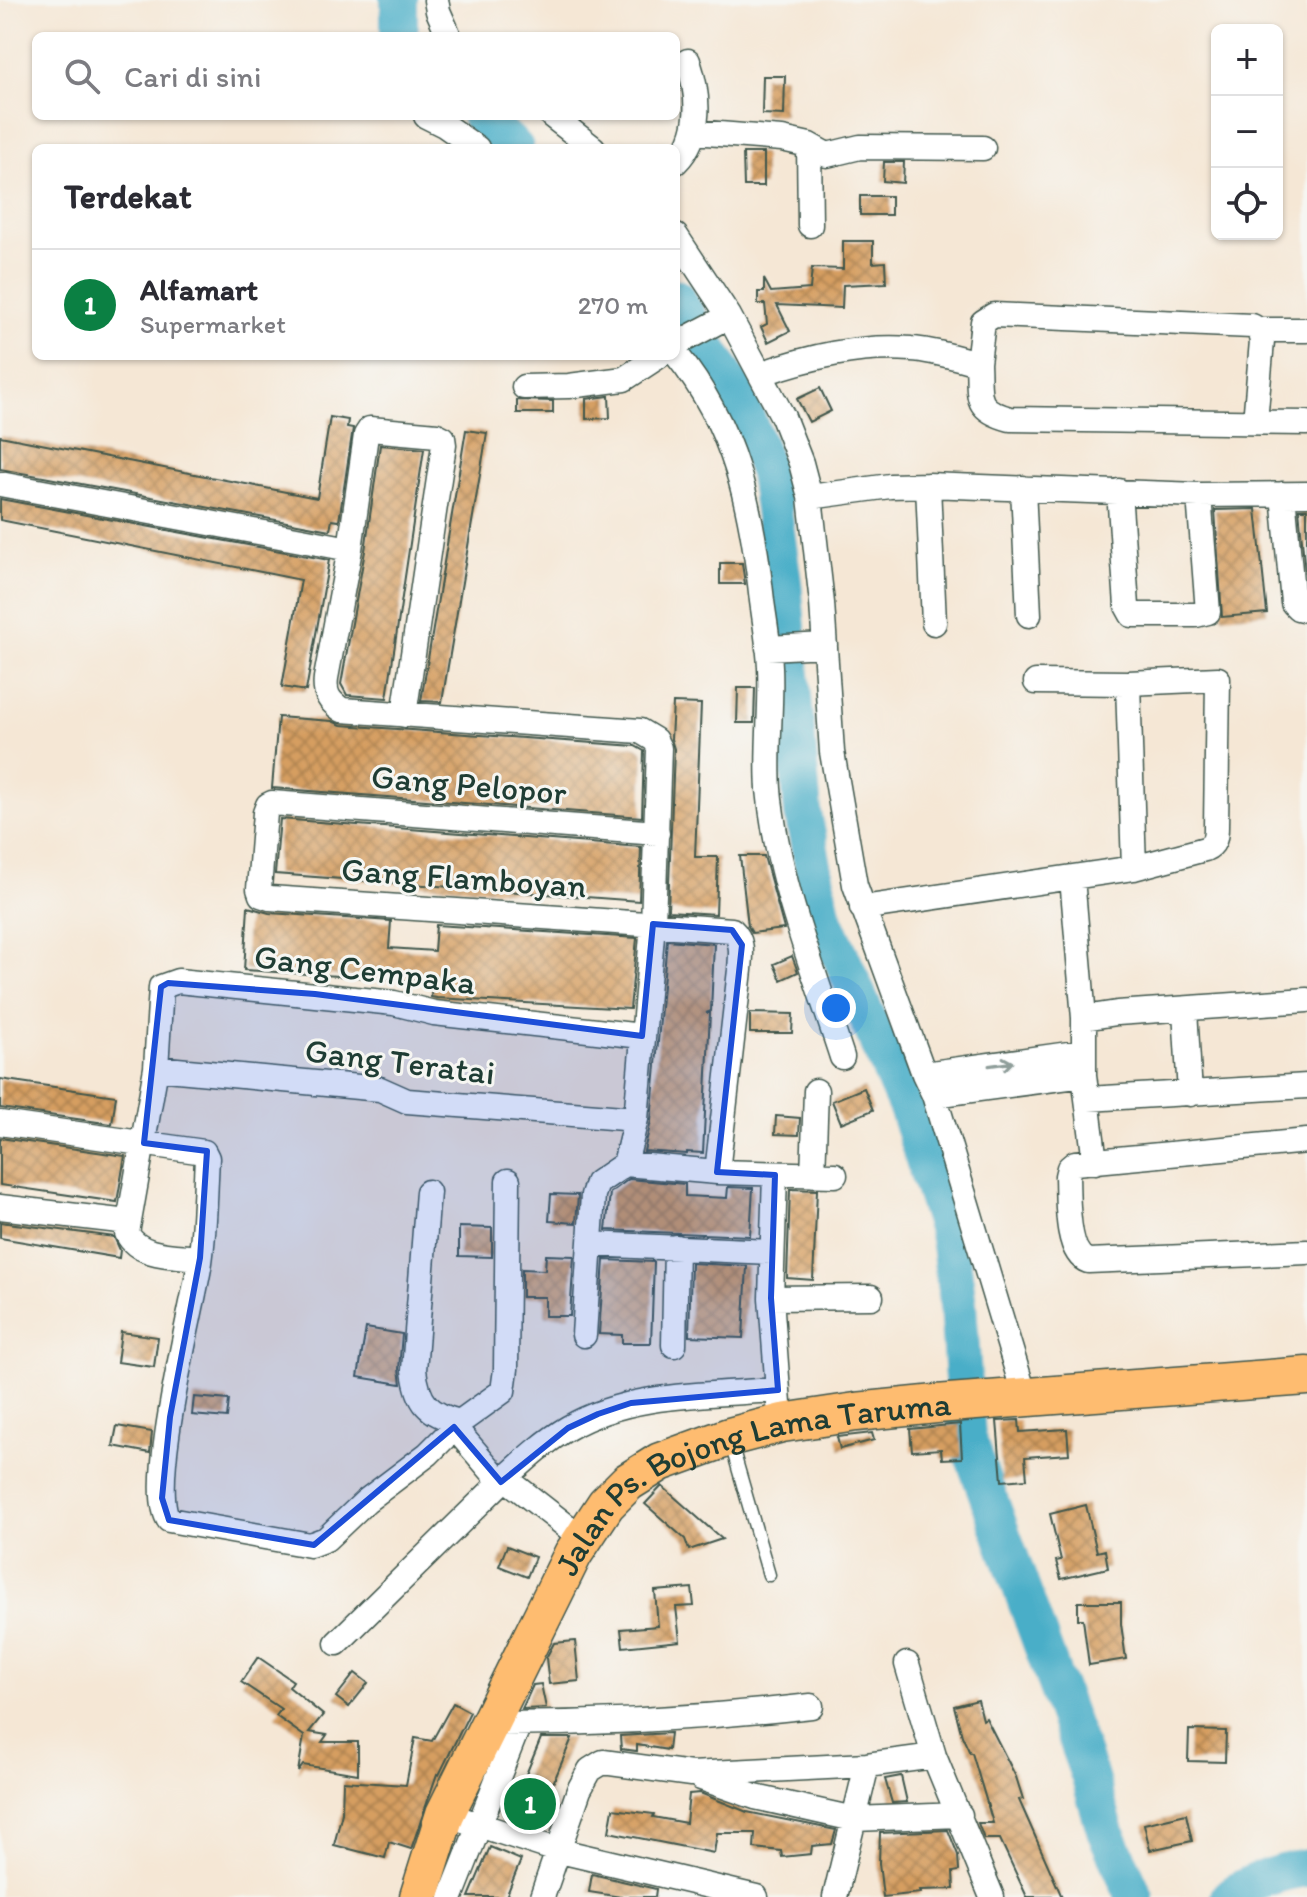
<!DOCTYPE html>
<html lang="id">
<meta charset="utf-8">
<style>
:root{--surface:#fff;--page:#f2f2f3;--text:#2b2b33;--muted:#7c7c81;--line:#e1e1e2;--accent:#0b8043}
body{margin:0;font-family:Itim,sans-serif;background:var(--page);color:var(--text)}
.controls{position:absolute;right:24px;top:24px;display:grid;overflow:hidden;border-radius:12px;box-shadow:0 2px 6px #0004}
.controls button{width:72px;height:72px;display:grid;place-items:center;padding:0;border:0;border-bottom:2px solid var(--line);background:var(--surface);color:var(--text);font:40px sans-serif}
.you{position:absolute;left:836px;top:1008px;width:28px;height:28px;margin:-20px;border:6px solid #fff;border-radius:50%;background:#1a73e8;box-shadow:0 0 0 12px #1a73e833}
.badge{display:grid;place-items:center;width:52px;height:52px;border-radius:50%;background:var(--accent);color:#fff;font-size:26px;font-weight:700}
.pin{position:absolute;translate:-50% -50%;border:4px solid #fff;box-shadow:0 2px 8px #0006}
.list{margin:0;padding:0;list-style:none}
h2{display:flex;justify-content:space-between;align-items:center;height:104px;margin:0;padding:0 32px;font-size:34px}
h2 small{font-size:26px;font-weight:400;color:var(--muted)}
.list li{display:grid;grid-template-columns:52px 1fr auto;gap:24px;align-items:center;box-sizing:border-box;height:112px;padding:0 32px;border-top:2px solid var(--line)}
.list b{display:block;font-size:30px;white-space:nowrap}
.list p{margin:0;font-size:26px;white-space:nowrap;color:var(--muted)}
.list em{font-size:26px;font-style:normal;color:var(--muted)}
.icon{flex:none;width:44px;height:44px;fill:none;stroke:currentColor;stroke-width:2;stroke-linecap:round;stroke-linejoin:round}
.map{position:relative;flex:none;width:1307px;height:1897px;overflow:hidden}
.search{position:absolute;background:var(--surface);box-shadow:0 2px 6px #0004;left:32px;top:32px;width:648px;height:88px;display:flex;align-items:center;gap:20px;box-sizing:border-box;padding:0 28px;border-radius:12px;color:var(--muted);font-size:30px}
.panel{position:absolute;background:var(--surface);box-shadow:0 2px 6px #0004;left:32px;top:144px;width:648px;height:216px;border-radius:12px}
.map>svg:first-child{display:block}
</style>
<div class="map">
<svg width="1307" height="1897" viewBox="0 0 1307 1897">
<defs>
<pattern id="building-cross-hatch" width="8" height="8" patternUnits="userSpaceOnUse" patternTransform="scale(2)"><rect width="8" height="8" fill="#d69e60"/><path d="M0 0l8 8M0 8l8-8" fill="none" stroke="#ad8250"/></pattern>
</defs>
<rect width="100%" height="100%" fill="#f6f6f2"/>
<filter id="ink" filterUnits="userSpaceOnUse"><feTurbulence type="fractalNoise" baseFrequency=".0125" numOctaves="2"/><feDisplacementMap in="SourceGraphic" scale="16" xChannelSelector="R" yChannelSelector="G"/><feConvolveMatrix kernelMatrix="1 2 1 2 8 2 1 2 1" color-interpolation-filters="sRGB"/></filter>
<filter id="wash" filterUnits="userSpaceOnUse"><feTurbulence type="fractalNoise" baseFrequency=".006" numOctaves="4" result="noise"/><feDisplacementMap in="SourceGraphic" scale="32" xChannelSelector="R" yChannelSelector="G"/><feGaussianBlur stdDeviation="1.8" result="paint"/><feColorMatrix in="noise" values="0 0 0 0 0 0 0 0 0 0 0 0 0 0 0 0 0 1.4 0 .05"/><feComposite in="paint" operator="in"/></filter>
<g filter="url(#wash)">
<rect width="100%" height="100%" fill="#f5e7d5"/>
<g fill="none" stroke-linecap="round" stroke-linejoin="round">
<path stroke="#48aec8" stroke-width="38" d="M399,36V0
M480,116L515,148
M676,298L736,392L768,473L783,583L803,813L822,914L908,1110L949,1237L958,1305L967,1438L1089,1775L1106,1833L1135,1897
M1229,1897C1251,1881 1280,1872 1307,1868"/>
</g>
<g id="blocks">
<path fill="url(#building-cross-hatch)" d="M763,76H785L784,115L762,114Z
M743,153H764V186H744Z
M884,162H904L903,183L883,181Z
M860,196H891V215H860Z
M843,241H873V263L885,262L886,283L843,285L842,308L777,305L790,331L768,342L761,327L767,324L765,304H758V292H764V279L771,292L810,289L812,268L843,269Z
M820,388L831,411L809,422L797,399Z
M609,396L610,418L586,419V399Z
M517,400L553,401V413H517Z
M330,417L348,420L347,427L353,428L339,521L332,520L330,530L0,469V436L317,498Z
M466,430L487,433L460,594L442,702L421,701Z
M380,445L424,449L387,698L347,695L341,684L365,551Z
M0,499L329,560L306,691L282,687L301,580L0,520Z
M1256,509L1267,613L1222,617L1215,510Z
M1299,509H1307V572H1305Z
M720,563H742L745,584H720Z
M738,688H755L754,723H737Z
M673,703L701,704L695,857H718L716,914L668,911L674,749L671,739Z
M278,717L332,721L341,725L635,746L644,751L642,817L272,788Z
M280,819L641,847L639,901L275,874Z
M740,856H764L784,929L752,933L748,926Z
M248,907L269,913L391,921L389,948L434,951L436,925L637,938L630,1009L437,998L431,997L432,982L244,970Z
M667,940L714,944L711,1011L706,1013H710L703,1153L687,1152V1154L644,1151L651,1121Z
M792,956L798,972L781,980L774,964Z
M750,1013L793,1014L792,1033H750Z
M0,1079L116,1096L112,1124L0,1108Z
M864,1088L873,1110L841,1123L832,1101Z
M776,1116L800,1118L799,1135L775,1134Z
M0,1138L125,1156L117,1202L0,1185Z
M629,1179L685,1184V1196L727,1198L728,1187L753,1188L750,1236L606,1230L610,1193Z
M790,1189L817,1190L813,1280L787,1278Z
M551,1194L578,1195L576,1223L549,1221Z
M0,1222L114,1237L120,1250L119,1258L0,1238Z
M459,1227L492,1228V1257L459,1256Z
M546,1255L574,1256L570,1316H545V1297H522V1269L545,1270Z
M604,1260L654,1262L651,1343H622V1335L599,1334Z
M691,1263L747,1266L743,1338L689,1336Z
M366,1328L402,1334L399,1369L401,1384L358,1377Z
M121,1332L158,1337L154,1367L117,1362Z
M194,1397L229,1400L227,1418L192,1415Z
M1019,1420L1020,1432L1067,1429L1069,1454L1025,1457L1027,1479L1002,1481L997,1421Z
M960,1424L962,1458L942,1459L941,1449L912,1451L910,1429Z
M117,1426L152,1432L150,1453L113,1446Z
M872,1433L874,1440L840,1449L837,1437Z
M662,1486L722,1539L689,1550L685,1539L645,1504Z
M1086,1505L1097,1552L1105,1550L1108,1568L1061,1579L1056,1561L1061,1560L1050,1514Z
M507,1546L535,1557L527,1577L499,1566Z
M692,1588L694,1606L676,1607L680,1641L623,1647L621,1629L658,1626L655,1591Z
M1078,1602H1121V1624L1126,1659L1089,1665L1083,1619H1078Z
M575,1641L579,1681L549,1684L546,1658L554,1643Z
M258,1657L293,1681L289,1687L323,1715L309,1732L327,1735L322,1742H358V1774L303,1765L298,1772L304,1736L276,1716L281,1709L241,1682Z
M355,1673L368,1683L349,1707L336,1697Z
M541,1684L546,1708L522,1709L533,1685Z
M978,1700L983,1720L986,1718L1016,1777L1023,1799L1019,1800L1062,1897H1027L1000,1839H984L978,1823H993L972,1753H970L962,1736L954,1706Z
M453,1703L470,1712L439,1775L437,1774L411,1849L389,1842L385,1858L334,1845L342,1813L343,1781L406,1785L415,1738L432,1741Z
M1189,1730L1226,1731L1225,1762L1188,1761Z
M670,1733L668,1750L637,1745V1751L621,1749L620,1736Z
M541,1738H572L536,1824L510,1813Z
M901,1776L907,1802L892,1803L885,1779Z
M700,1793L747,1812L836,1830L832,1844L812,1846L811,1854L782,1857L781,1851L754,1848L755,1833H717L714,1853L609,1832L613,1809L654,1814L653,1817L686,1823L689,1794Z
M1186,1814L1192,1841L1150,1850L1144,1824Z
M948,1830L958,1855L959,1871L953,1872L954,1889L920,1890L921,1893L883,1897L879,1863L880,1833Z
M490,1847L521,1860L506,1897H469Z
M592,1874L656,1889L655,1897H621L589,1892Z"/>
</g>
</g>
<g filter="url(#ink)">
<use href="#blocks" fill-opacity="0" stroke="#3f564c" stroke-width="2"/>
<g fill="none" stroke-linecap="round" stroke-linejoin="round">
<g stroke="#3f564c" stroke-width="15">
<path id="service" d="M730,1440L769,1575"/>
</g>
<g stroke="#3f564c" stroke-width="27">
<path id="minor" d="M436,0L438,11L449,36
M426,116L444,125L477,148
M552,116L593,148
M694,132L782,139L809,145L827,155L860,147L983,148
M809,145L810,225
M676,162C703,135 699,94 688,61
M676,236L729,316L783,417L801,463L810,497L822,603L832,752L855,885L924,1074L934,1095L1025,1397
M1259,330H1307
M676,344L729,316
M676,354C736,428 752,509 762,601C765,623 769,645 770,667C772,708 766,748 769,789C777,881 814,970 842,1057
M978,363L983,322L994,315L1252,326L1259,330L1262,341L1255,422
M760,374C809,357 859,345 911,349C933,350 957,358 978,363C980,397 973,409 1010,419L1307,423
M524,387L569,386L624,379L659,356
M0,484L350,549
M928,485L934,623
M1023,488L1029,615
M1119,491L1127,606L1132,615H1196L1208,612L1199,495
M1283,494L1293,603L1298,608L1307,610
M810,497L890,486L928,485L1199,495L1307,494
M768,648L825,645
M1128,683L1134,868
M404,715L444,445L443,438L437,435L370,429L366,435L350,549L326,678C324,694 329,701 342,710L640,731L655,740L659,748L653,924L636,1119L625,1164L597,1183L593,1195L584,1335
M657,833L272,803L268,805L265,813L259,889L261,895L270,898L732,930C744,941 741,955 740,970L717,1172
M1072,878L1084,1018V1075L1095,1162
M862,908L1134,868L1205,849C1215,845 1216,837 1216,827L1218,679L1128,683L1036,682
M1185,1010L1190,1094
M1084,1018L1117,1013L1307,1000
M156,1068L380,1089L407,1101L636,1119
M924,1074L1083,1052
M934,1095L1084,1075
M1088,1099L1307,1086
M0,1123L204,1152L207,1158C205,1193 205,1228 200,1262C193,1308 146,1489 169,1520L310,1545L326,1539L366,1501L428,1454L460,1422L503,1391L506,1369L508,1181
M1307,1141L1075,1163L1069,1168L1067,1176C1068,1197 1065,1253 1088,1261L1307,1252
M625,1164L717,1172L835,1175
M775,1175L771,1298L779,1404
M813,1175L816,1091
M428,1192L414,1370C418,1403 428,1414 460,1422
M0,1207L128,1222
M590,1244L771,1252
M200,1258C176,1255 139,1258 127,1233L156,1068L161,987L178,981L394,1003L434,1013L642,1036
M771,1298L871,1297
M674,1345L676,1247
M505,1478L583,1539
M501,1482C522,1463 544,1442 568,1428C629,1392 709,1395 778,1390
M337,1643L501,1482L454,1427
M907,1664L934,1756L992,1897
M490,1724C597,1724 705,1718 811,1706
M701,1778L755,1797L854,1819L960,1815
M445,1814L560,1851L756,1897
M451,1897L519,1724
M542,1897L579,1790L590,1770L603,1762L691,1774L867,1765L934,1756
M835,1897L867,1765"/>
</g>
<g stroke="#3f564c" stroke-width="41">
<g id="primary">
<path id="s1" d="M419,1897L445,1814L573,1554L606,1504L628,1482L660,1462L729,1437L782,1423L856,1412L936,1404L1307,1376"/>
</g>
</g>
<use href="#service" stroke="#fff" stroke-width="12"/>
<use href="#minor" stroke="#fff" stroke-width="24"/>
<use href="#primary" stroke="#febc70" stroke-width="38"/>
</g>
<defs><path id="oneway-shaft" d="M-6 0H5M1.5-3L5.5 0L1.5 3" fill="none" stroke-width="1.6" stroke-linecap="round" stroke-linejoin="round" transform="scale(2)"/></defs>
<use stroke="#8f9e9a" href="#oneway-shaft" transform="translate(1001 1064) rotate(-8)"/>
</g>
<path fill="#1d4ed8" fill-opacity="0.2" stroke="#1d4ed8" stroke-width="6" stroke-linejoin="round" d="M653,924L732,930L742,945L717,1172L775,1175L771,1298L778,1390L631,1403L598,1414L568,1428L501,1482L454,1427L314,1545L169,1520L162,1498L170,1417L200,1258L207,1151L144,1143L161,987L168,983L315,994L642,1036Z"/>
<g text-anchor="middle" stroke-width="6" stroke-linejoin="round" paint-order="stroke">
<g font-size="34" fill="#1f3d34" stroke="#f6f6f2">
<text transform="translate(469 784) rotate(5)" y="12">Gang Pelopor</text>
<text transform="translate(464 877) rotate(4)" y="12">Gang Flamboyan</text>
<text transform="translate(365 969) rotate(7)" y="12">Gang Cempaka</text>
<text transform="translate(400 1061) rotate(7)" y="12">Gang Teratai</text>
<text dy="12" stroke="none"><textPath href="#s1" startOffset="580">Jalan Ps. Bojong Lama Taruma</textPath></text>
</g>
</g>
</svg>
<div class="controls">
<button>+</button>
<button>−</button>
<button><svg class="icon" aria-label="locate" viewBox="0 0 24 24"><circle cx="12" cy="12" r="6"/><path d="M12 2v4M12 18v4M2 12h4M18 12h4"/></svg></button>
</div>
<div class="you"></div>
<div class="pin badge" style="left:530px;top:1804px">1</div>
<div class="search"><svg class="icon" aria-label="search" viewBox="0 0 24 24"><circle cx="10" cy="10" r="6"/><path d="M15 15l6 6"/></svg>Cari di sini</div>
<section class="panel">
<h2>Terdekat<small></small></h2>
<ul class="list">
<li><span class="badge">1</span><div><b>Alfamart</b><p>Supermarket</p></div><em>270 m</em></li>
</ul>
</section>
</div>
